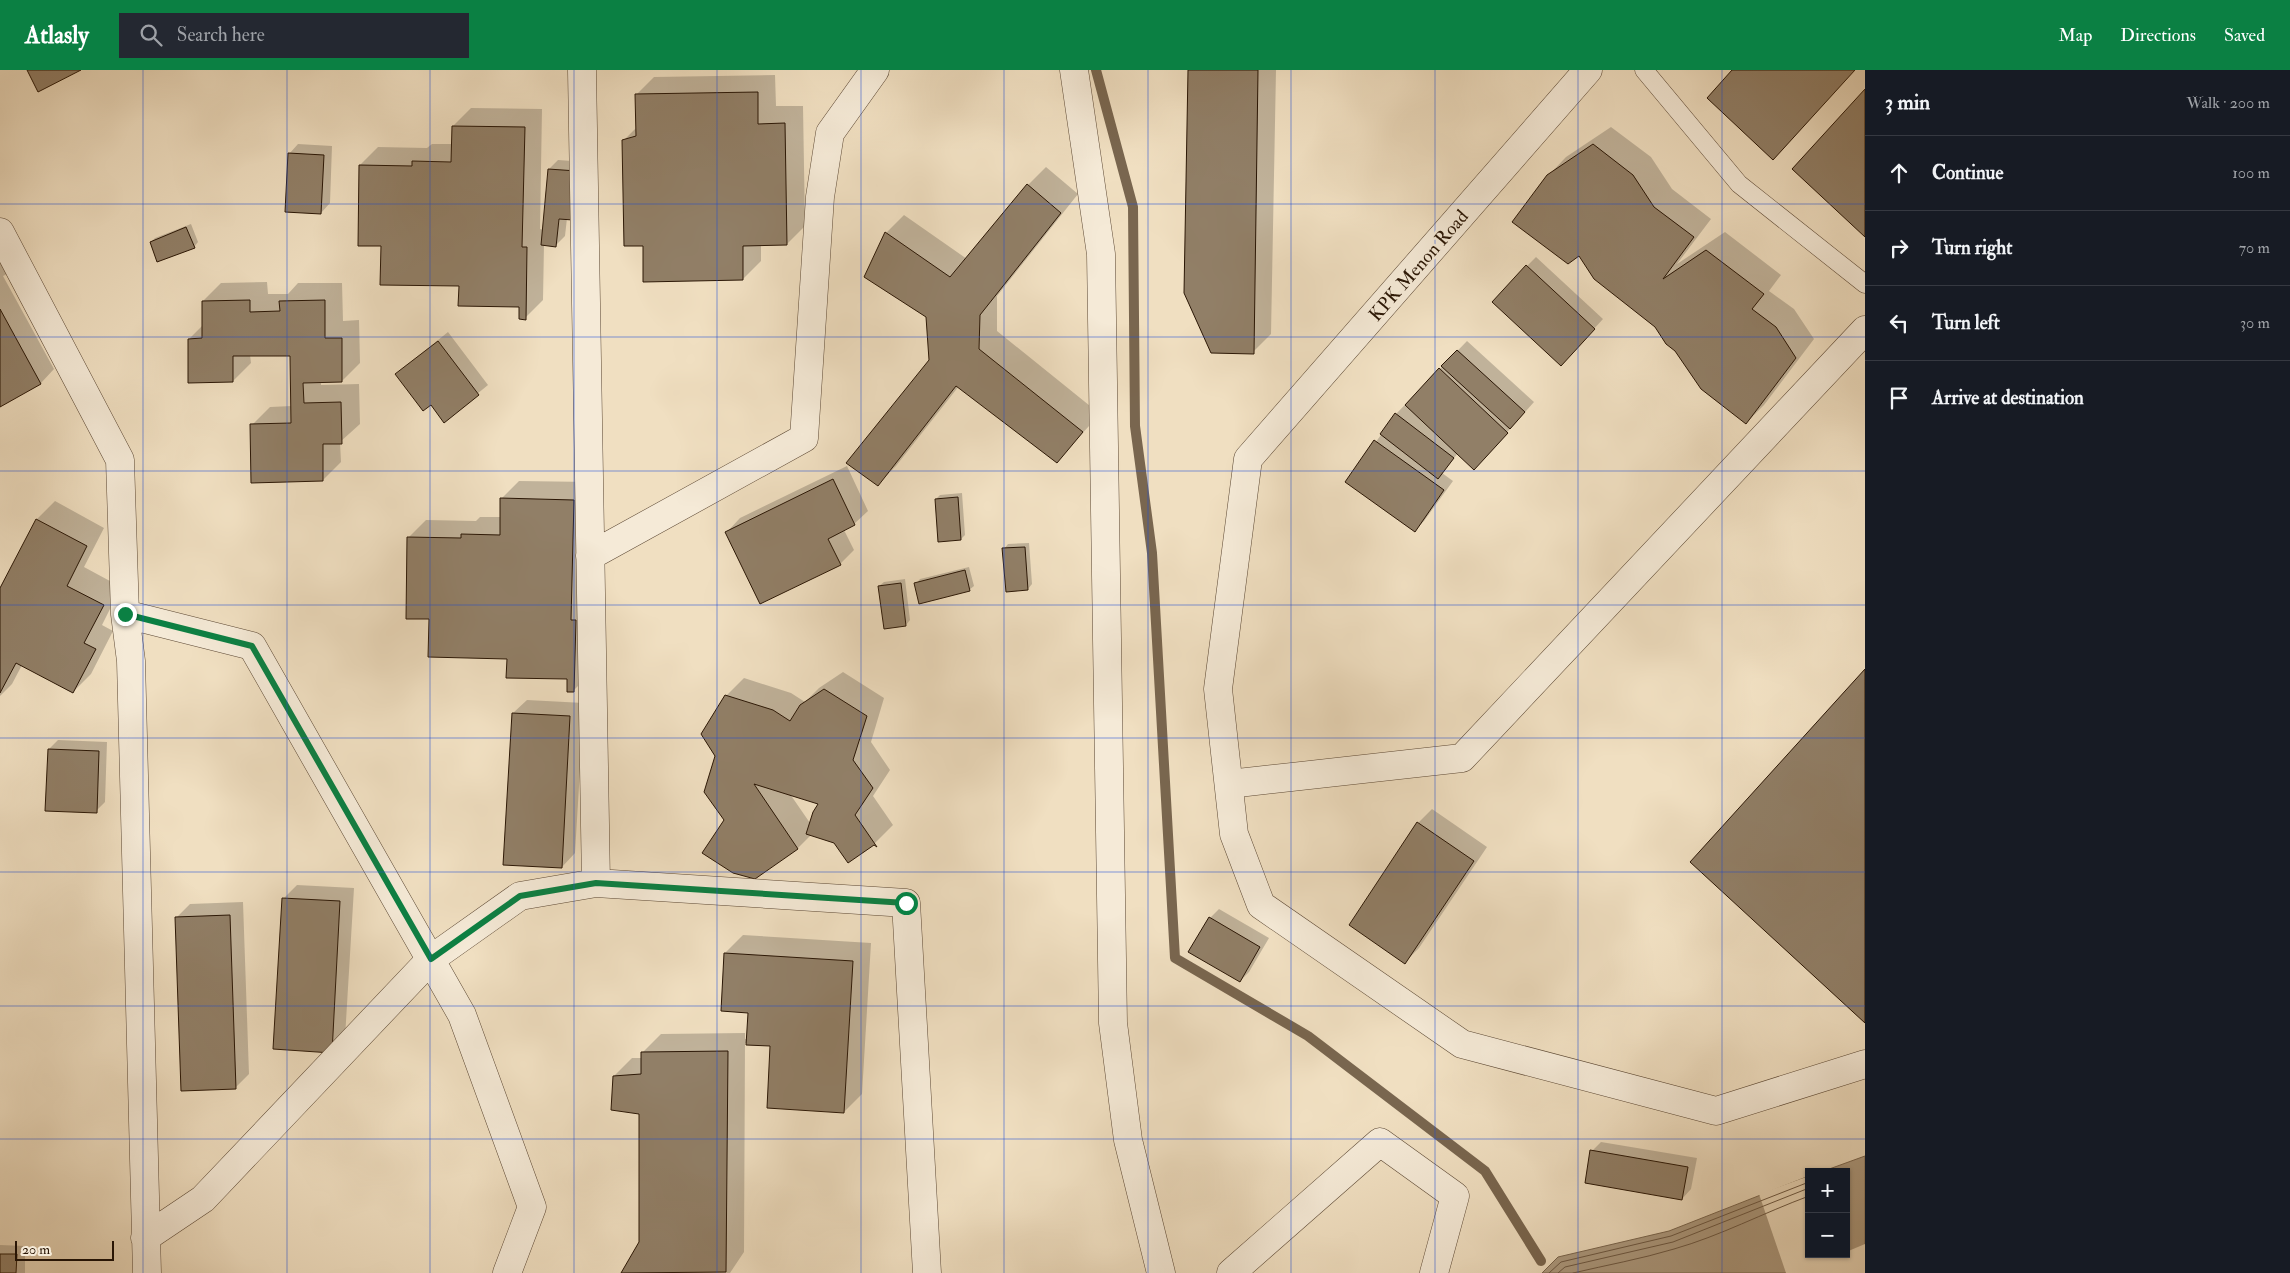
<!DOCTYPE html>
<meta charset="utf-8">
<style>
:root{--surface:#171b24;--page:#242831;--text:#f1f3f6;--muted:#9ea1a6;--line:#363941;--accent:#0b8043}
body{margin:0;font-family:"IM FELL Double Pica",serif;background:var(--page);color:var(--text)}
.controls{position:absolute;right:15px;bottom:15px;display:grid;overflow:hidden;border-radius:0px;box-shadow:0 1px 4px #0004}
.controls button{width:45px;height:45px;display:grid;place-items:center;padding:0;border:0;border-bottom:1px solid var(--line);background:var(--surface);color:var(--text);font:25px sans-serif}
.scale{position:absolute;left:15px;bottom:12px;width:99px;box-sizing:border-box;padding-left:5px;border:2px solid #2a1605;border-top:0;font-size:14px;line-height:18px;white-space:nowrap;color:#2a1605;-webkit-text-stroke:4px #f5ead7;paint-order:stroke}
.stop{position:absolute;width:15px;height:15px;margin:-11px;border:4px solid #0b8043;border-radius:50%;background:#fff}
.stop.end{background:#0b8043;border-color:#fff;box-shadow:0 1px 5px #0008}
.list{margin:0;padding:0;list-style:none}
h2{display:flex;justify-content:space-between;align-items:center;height:65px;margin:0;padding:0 20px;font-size:21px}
h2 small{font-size:16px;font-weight:400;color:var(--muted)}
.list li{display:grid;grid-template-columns:32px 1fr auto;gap:15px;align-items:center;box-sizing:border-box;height:75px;padding:0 20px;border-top:1px solid var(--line)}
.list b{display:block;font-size:19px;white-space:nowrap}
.list em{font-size:16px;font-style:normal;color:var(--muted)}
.icon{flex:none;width:28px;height:28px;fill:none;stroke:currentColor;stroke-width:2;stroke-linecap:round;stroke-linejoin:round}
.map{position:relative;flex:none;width:1865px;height:1203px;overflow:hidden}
header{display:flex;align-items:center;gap:30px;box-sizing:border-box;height:70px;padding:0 25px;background:var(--accent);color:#fff}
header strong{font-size:24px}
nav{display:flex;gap:28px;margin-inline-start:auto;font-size:18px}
.search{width:350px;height:45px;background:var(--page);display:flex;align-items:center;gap:12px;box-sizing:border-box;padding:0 18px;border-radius:0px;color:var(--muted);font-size:19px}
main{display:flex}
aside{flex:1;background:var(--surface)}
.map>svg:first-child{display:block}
</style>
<header>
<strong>Atlasly</strong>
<div class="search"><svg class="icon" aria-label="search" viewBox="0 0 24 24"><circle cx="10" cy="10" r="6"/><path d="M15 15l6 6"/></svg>Search here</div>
<nav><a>Map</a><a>Directions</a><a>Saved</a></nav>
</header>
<main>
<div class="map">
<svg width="1865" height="1203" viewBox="0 0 1865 1203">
<rect width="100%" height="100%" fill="#f0dfc1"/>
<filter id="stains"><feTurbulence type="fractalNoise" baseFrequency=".004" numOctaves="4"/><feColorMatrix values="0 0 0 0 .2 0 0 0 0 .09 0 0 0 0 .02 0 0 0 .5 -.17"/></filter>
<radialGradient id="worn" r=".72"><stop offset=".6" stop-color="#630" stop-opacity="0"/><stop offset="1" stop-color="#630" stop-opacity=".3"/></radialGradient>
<path fill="#ad9b81" stroke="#79664f" d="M1865,1086V1203H1542L1558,1187L1669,1161L1809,1106V1184H1846V1102H1821Z"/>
<path fill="#f0dfc1" d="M1809,1106V1184H1846V1182L1865,1174V1203H1786L1759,1124Z"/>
<path fill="#0003" fill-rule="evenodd" d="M1189,0H1276L1271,264L1253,282Z
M775,5L776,36H803L805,156L787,174L761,175V191L743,209L644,174L623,71L637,57L636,25L654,7Z
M471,38L542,39L540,159L544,160L549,99L558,90L586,92L567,148L565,166L556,175L544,174L543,230L525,248L520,235L460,215L382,175L360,95L378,77L427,78L432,74H453V56Z
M1611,57L1651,87L1672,119L1711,149L1677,194L1725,162L1781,205L1769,221L1794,239L1814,269L1764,335L1746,353L1676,280L1548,106L1566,87Z
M298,74L332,76L330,133L321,143L289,84Z
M1046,97L1078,124L997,226V261L1100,344L1057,391L959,316L896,396L878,414L931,290L927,246L886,163L904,145L967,189L1028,115Z
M191,154L198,172L194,177L151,172L155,168Z
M0,176L11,202L3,206L54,299L41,313L0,336Z
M1536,187L1603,249L1570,285L1527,196Z
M267,212L268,224H288L298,213H342L343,251L359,250L360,293L342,311L321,312V315L359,314L360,354L340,372L341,392L323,410L252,355L270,337L292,336L291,284L250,285L251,293L233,311L189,269L203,255V231L221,213Z
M448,262L488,315L444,351L431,334L396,304Z
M1467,271L1534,332L1483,389L1458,383L1442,403L1453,411L1424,451L1415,460L1347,412L1396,344Z
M847,396L868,441L854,454L844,460L854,480L840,494L727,462L740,448Z
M519,411L591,412V603L573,621L568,608L508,588L430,548L408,468L426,450L476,451L480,447H501V429Z
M962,423L965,465L961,469L936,429L940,425Z
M55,431L104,458L84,497L121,517L102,555L113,561L91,604L73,622L22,595L12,614L0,626V521L37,449Z
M1029,473L1032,514L1028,519L1004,479L1008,474Z
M969,497L974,516L969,520L916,514L920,509Z
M905,509L910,550L906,555L879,516L884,512Z
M843,602L884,628L871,672L890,700L873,726L893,755L875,773L849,791L835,772L812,764L795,781L725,750L716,686L726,626L744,608L791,623L805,632L819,618ZM790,724L820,733L810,753Z
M527,630L584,633L575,783L562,797L513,643Z
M58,670L107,672L105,732L96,741L49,679Z
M1432,739L1487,777L1419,878L1405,892L1418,753Z
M297,815L354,818L345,968L331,982L283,829Z
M243,832L249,1004L235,1018L176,848L190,834Z
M1219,839L1269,868L1249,902L1240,911L1210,848Z
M743,865L871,873L862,1024L844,1042L772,975L745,973L744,1182L730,1203H622L640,1172V1043L614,1006L632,988H642L643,982L661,964L745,963V969H747L749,942L725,883Z
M1601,1072L1697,1088L1691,1119L1682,1129L1592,1081Z
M0,1175L25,1176V1203H0Z"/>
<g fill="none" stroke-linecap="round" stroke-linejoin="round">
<path stroke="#6c5843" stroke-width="1" d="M1549,1203L1561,1192L1671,1166L1809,1112
M1558,1203L1565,1197L1673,1172L1809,1118
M1573,1203C1607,1195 1641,1189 1674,1179C1720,1166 1763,1143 1809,1126"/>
<path stroke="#79664f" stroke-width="10" d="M1096,0L1133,137L1135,356L1152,483L1175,888L1308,966L1485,1101L1541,1191"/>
</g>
<path fill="#917f67" stroke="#2a1605" d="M27,0H81L38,22Z
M1188,0H1258L1254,284L1211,283L1184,223Z
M1732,0H1855L1773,90L1707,28Z
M1865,19V167L1792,99Z
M758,22V54L785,53L787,175L743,176V210L643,212V176H624L622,70L636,66L635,24Z
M452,56L525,57L522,177H527L526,250L519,249V237L458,236L459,216L380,215L381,176H358L359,95L412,96V91L451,92Z
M1593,74L1633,105L1654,137L1694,167L1663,209L1706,180L1764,224L1752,239L1776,257L1796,288L1746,354L1701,319L1675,281L1666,274L1655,257L1594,209L1579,186L1568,194L1512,152L1547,105Z
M288,83L324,85L321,144L285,142Z
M548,99L577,101L573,150L559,149L556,177L541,175Z
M1027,114L1061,143L980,245L979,279L1083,362L1057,393L956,316L878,416L846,393L929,290L926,247L864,207L885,162L950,207Z
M186,157L195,178L157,192L150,172Z
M1526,195L1595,259L1561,296L1492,232Z
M250,230V242L280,241L279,231L325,230V268H342V312L303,313L304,333L341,332L342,374H323V411L251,413L250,354L291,353L290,286H233V312L188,313V269L202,268V231Z
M0,239L41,314L0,337Z
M438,271L479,325L444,353L431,335L423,341L395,304Z
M1457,280L1525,342L1510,359L1441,296Z
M1439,298L1508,363L1474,400L1405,335Z
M1395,343L1454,388L1438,409L1380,364Z
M1374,370L1444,420L1415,462L1345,412Z
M833,409L855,455L828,469L841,495L760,534L725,462Z
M958,427L961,470L938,472L935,429Z
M500,428L574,430L571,550H576L574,622H567V609L506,608L507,589L428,587L429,549H406L407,467L461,468V464L500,465Z
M36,449L87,476L67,516L104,535L84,573L96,579L73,623L16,593L0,623V518Z
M1025,477L1028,520L1006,522L1002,478Z
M965,500L970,521L919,534L914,513Z
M901,513L906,556L884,559L878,516Z
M1865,599V953L1690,792Z
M824,619L867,646L853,690L873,718L855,745L877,777L874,775L848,793L834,773L806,764L813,742L818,734L754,714L798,779L755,809L733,803L702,783L724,750L704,722L715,686L701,664L725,625L773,640L790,651L800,635Z
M512,643L570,646L562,798L503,795Z
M48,679L99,681L97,743L45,741Z
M1417,752L1474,791L1405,894L1349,855Z
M282,828L340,831L332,983L273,979Z
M230,845L236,1019L181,1021L175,847Z
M1209,847L1260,877L1240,912L1188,882Z
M724,883L853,891L844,1043L767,1038L770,976L746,975L748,943L721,941Z
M728,981L726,1202L621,1203L639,1172V1044L611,1040L613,1006L641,1004V982Z
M1590,1080L1688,1097L1682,1130L1585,1113Z
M0,1184H17L16,1203H0Z"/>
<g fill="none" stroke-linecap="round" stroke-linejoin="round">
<g stroke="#5c4834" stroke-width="19">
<path id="service" d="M1644,0L1739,114L1865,214"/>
</g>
<g stroke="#5c4834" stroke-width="29">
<path id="minor" d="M1074,0L1101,184L1113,953L1128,1070L1161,1203
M1588,0L1248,389L1218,619L1234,764L1261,835L1462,974L1716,1041L1865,994
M0,162L120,390L125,544L131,591L147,1203
M590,486L804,368L820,127L830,63L875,0
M125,544L252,576L462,945L532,1137L507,1203
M1229,714L1462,688L1865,260
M596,813L906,833L927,1203
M145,1168L203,1129L431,889L520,826L596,813L582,1
M1231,1203L1380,1072L1455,1126L1434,1203"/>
</g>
<use href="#service" stroke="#f5ead7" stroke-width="18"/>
<use href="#minor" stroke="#f5ead7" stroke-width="28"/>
</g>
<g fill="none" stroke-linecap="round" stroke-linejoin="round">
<path stroke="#0b8043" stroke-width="6" d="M125,544L252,576L431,889L520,826L596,813L906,833"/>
</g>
<path fill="none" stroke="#1d4ed8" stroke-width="1" stroke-opacity="0.55" d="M143,0V1203M287,0V1203M430,0V1203M574,0V1203M717,0V1203M861,0V1203M1004,0V1203M1148,0V1203M1291,0V1203M1435,0V1203M1578,0V1203M1722,0V1203M0,134H1865M0,267H1865M0,401H1865M0,535H1865M0,668H1865M0,802H1865M0,936H1865M0,1069H1865"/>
<g text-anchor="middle" stroke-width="5" stroke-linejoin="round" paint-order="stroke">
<g font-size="19" fill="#2a1605" stroke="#f5ead7">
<text transform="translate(1418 195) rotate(-49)" y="7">KPK Menon Road</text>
</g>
</g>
<rect width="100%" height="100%" filter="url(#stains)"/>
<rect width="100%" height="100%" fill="url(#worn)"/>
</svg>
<div class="controls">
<button>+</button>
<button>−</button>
</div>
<div class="scale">20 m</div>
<div class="stop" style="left:906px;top:833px"></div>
<div class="stop end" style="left:125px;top:544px"></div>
</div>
<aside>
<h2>3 min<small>Walk · 200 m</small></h2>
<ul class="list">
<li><svg class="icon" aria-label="ahead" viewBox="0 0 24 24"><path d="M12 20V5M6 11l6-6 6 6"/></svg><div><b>Continue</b></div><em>100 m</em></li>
<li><svg class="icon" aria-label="right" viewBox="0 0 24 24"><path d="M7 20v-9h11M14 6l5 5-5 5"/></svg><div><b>Turn right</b></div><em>70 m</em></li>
<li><svg class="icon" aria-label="left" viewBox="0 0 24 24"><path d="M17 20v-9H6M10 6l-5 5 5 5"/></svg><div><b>Turn left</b></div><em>30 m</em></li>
<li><svg class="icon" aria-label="arrive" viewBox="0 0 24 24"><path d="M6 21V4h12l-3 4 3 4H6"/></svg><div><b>Arrive at destination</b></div></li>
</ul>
</aside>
</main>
